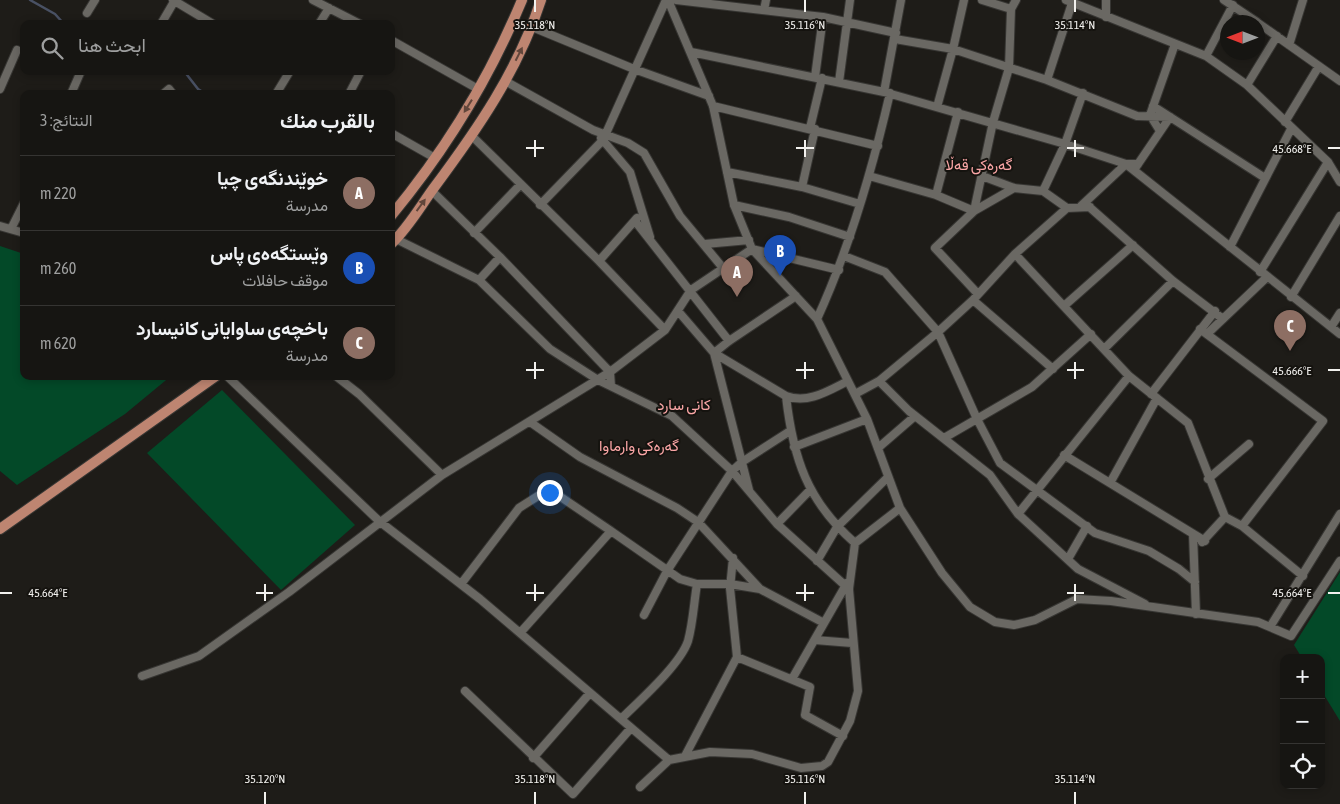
<!DOCTYPE html>
<html lang="ar">
<meta charset="utf-8">
<style>
:root{--surface:#161512;--page:#1f1e1b;--text:#f1f3f6;--muted:#9e9f9f;--line:#353432;--accent:#7c3aed}
body{margin:0;font-family:"Asap Condensed",Vazirmatn,sans-serif;background:var(--page);color:var(--text);direction:rtl}
.controls{position:absolute;right:15px;bottom:15px;display:grid;overflow:hidden;border-radius:10px;box-shadow:0 2px 8px #0003}
.controls button{width:45px;height:45px;display:grid;place-items:center;padding:0;border:0;border-bottom:1px solid var(--line);background:var(--surface);color:var(--text);font:25px sans-serif}
.compass{position:absolute;left:1220px;top:15px;width:45px;height:45px;border-radius:50%;background:var(--surface);box-shadow:0 2px 8px #0003;rotate:270deg}
.you{position:absolute;left:549px;top:492px;width:18px;height:18px;margin:-12px;border:4px solid #fff;border-radius:50%;background:#1a73e8;box-shadow:0 0 0 8px #1a73e833}
.badge{display:grid;place-items:center;width:32px;height:32px;border-radius:50%;background:var(--accent);color:#fff;font-size:16px;font-weight:700}
.pin{position:absolute;translate:-50% -41px;filter:drop-shadow(0 1px 2px #0008)}
.pin::after{content:'';position:absolute;top:26px;width:18px;height:15px;background:inherit;clip-path:polygon(0 0,100% 0,50% 100%)}
.list{margin:0;padding:0;list-style:none}
h2{display:flex;justify-content:space-between;align-items:center;height:65px;margin:0;padding:0 20px;font-size:21px}
h2 small{font-size:16px;font-weight:400;color:var(--muted)}
.list li{display:grid;grid-template-columns:32px 1fr auto;gap:15px;align-items:center;box-sizing:border-box;height:75px;padding:0 20px;border-top:1px solid var(--line)}
.list b{display:block;font-size:19px;white-space:nowrap}
.list p{margin:0;font-size:16px;white-space:nowrap;color:var(--muted)}
.list em{font-size:16px;font-style:normal;color:var(--muted)}
.icon{flex:none;width:28px;height:28px;fill:none;stroke:currentColor;stroke-width:2;stroke-linecap:round;stroke-linejoin:round}
.map{position:relative;flex:none;width:1340px;height:804px;overflow:hidden;direction:ltr}
.search{position:absolute;background:var(--surface);box-shadow:0 2px 8px #0003;left:20px;top:20px;width:375px;height:55px;display:flex;align-items:center;gap:12px;box-sizing:border-box;padding:0 18px;border-radius:10px;color:var(--muted);font-size:19px}
.panel{position:absolute;background:var(--surface);box-shadow:0 2px 8px #0003;left:20px;top:90px;width:375px;height:290px;border-radius:10px;direction:rtl}
.map>svg:first-child{display:block}
</style>
<div class="map">
<svg width="1340" height="804" viewBox="0 0 1340 804">
<rect width="100%" height="100%" fill="#1e1c18"/>
<path fill="#034928" d="M0,246L24,254V376H171L125,414L17,485L0,471Z
M222,390L355,525L281,590L147,453Z
M1340,572V721L1321,690V658H1302L1294,645Z"/>
<g fill="none" stroke-linecap="round" stroke-linejoin="round">
<path stroke="#495164" stroke-width="2.5" d="M30,0L55,14L64,24
M184,71L198,89L206,94"/>
<g stroke="#373633" stroke-width="10">
<path id="minor" d="M173,0L213,24
M313,0L360,24
M668,0L713,106L734,205L752,249L817,319L867,419L900,508L942,573L970,607L995,622L1014,625L1035,620L1077,599L1111,601L1258,622L1291,636L1340,561
M676,0L823,17L815,77
M982,0L1011,9
M1066,0L1206,56L1247,85L1328,162L1340,182
M1106,0V17
M1224,0L1257,22
M764,10L766,0
M87,13L95,0
M823,17L896,33
M1258,23L1340,81
M161,24L175,0
M319,24L329,8
M532,27L634,69L709,96
M895,39L953,49L1047,80L1137,116L1170,117
M391,40L478,89
M1289,45L1303,0
M691,52L884,92L1065,144L1126,164L1340,334
M1206,56L1233,5
M1047,80L1072,3
M505,81L593,130L628,143L644,153L680,216L723,268
M839,82L850,0
M1247,85L1277,36
M0,89L17,50
M884,92L901,0
M71,94L81,71
M163,94L169,89L173,94
M276,94L290,71
M349,94L361,71
M713,106L878,146
M1153,106L1265,178
M937,107L953,49L964,0
M1285,122L1319,66
M810,128L822,78
M1160,131L1150,115L1175,44
M391,133L435,158
M473,137L599,261L665,330
M601,138L630,172L650,237
M1136,167L1170,117
M727,172L802,187L860,204
M869,176L936,195L974,211L993,122L1009,68L1011,9L1016,0
M982,176L1014,188L1043,191L1067,208
M802,187L815,129
M432,191L500,257L610,372L611,386
M1043,191L1065,144L1083,93
M936,195L958,112
M1086,204L1173,281L1223,319
M540,205L603,140L666,0
M734,205L789,217L850,237
M1081,206L1126,164H1138
M635,221L729,341
M0,226L24,233
M11,229L24,203
M474,233L520,185
M396,239L479,280L550,349L598,380L672,416L732,471L777,524L849,589
M705,244L749,240
M1230,247L1291,129
M1015,254L1129,376L1188,423L1225,517L1242,526L1303,576
M844,256L885,272L938,332L977,419L1000,463L1095,533L1149,551L1179,569L1195,582
M599,261L637,218
M1260,272L1328,162
M479,280L500,257
M978,294L935,248L974,211L1014,188
M1291,297L1340,216
M973,300L1053,369
M1064,306L1133,245
M678,311L714,353L786,396C808,404 828,391 848,381
M817,319C850,247 872,171 890,93
M1331,327L1340,313
M1200,329L1323,421L1242,526
M1207,334L1267,277
M1104,349L1173,281
M714,353L749,490
M714,353L729,341L796,296
M227,376L379,521L480,599L669,760
M336,376L359,394L442,475
M879,381L909,411L990,475L1018,514L1078,569L1145,604
M855,394L879,381L938,332L973,300L1015,254L1067,208L1090,207
M1151,394L1215,311
M786,396C793,458 807,501 855,543
M530,422L580,457L677,508L698,522L760,589L824,623
M944,438L1032,387L1091,334
M794,447L867,419
M878,448L915,416
M1064,455L1205,541
M1208,479L1249,444
M1110,483L1157,398
M1018,514L1129,376
M777,524L811,489
M1193,534L1196,614
M1202,542L1225,517
M1068,559L1087,526
M817,561L837,527L888,477
M461,584L519,508L549,489L611,531
M644,615L667,571L732,471L742,462L790,431
M1270,627L1340,514
M520,633L611,531L680,579L697,584H730L760,589
M815,640L852,643
M737,657L810,687L805,715L843,736
M142,676L199,656L289,592L442,475L610,372L665,330L691,290L752,249L839,270
M792,679L847,583
M465,691L573,794L631,728
M621,719C639,701 680,665 688,641C693,623 694,602 697,584
M685,756L737,657L730,588L733,558
M533,758L590,693
M640,787L669,760L710,752L752,754L801,768L822,766L828,762L850,721L858,691L849,589L855,543L900,508"/>
</g>
<g stroke="#373633" stroke-width="12">
<path id="major" d="M391,216C445,151 490,77 522,0
M391,244C408,228 420,207 433,189C477,130 518,71 541,0
M0,529L216,376"/>
</g>
<use href="#minor" stroke="#6a6863" stroke-width="8"/>
<use href="#major" stroke="#be8571" stroke-width="10"/>
</g>
<defs><path id="oneway-solid" d="M-6-.8H1V-3.2L6.5 0L1 3.2V.8H-6Z" transform="scale(1.25)"/></defs>
<g fill="#61463b">
<use href="#oneway-solid" transform="translate(519 54) rotate(-63)"/>
<use href="#oneway-solid" transform="translate(468 106) rotate(122)"/>
<use href="#oneway-solid" transform="translate(421 205) rotate(-54)"/>
</g>
<path fill="none" stroke="#f2f1ee" stroke-width="2" d="M535,0V12M805,0V12M1075,0V12M535,140V157M805,140V157M1075,140V157M526,148H544M796,148H814M1067,148H1084M1328,148H1340M535,362V379M805,362V379M1075,362V379M526,370H544M796,370H814M1067,370H1084M1328,370H1340M265,584V601M535,584V601M805,584V601M1075,584V601M0,593H12M256,593H273M526,593H544M796,593H814M1067,593H1084M1328,593H1340M265,792V804M535,792V804M805,792V804M1075,792V804"/>
<g text-anchor="middle" stroke-width="4" stroke-linejoin="round" paint-order="stroke">
<g font-size="15" fill="#fca7a7" stroke="#15130f">
<text x="979" y="170">گەرەکی قەڵا</text>
<text x="684" y="410">کانی سارد</text>
<text x="639" y="451">گەرەکی وارماوا</text>
</g>
</g>
<g font-size="12" text-anchor="middle" fill="#f2f1ee" stroke="#15130f" stroke-width="4" stroke-linejoin="round" paint-order="stroke">
<text x="535" y="29">35.118°N</text>
<text x="805" y="29">35.116°N</text>
<text x="1075" y="29">35.114°N</text>
<text x="1292" y="153">45.668°E</text>
<text x="1292" y="375">45.666°E</text>
<text x="1292" y="597">45.664°E</text>
<text x="48" y="597">45.664°E</text>
<text x="265" y="783">35.120°N</text>
<text x="535" y="783">35.118°N</text>
<text x="805" y="783">35.116°N</text>
<text x="1075" y="783">35.114°N</text>
</g>
</svg>
<div class="controls">
<button>+</button>
<button>−</button>
<button><svg class="icon" aria-label="locate" viewBox="0 0 24 24"><circle cx="12" cy="12" r="6"/><path d="M12 2v4M12 18v4M2 12h4M18 12h4"/></svg></button>
</div>
<svg class="compass" viewBox="-18 -18 36 36"><path d="M0-13l5 13h-10z" fill="#e53935"/><path d="M0 13l5-13h-10z" fill="#9e9f9f"/></svg>
<div class="you"></div>
<div class="pin badge" style="left:737px;top:297px;background:#8d6e63">A</div>
<div class="pin badge" style="left:780px;top:276px;background:#1a4fb4">B</div>
<div class="pin badge" style="left:1290px;top:351px;background:#8d6e63">C</div>
<div class="search"><svg class="icon" aria-label="search" viewBox="0 0 24 24"><circle cx="10" cy="10" r="6"/><path d="M15 15l6 6"/></svg>ابحث هنا</div>
<section class="panel">
<h2>بالقرب منك<small>النتائج: 3</small></h2>
<ul class="list">
<li><span class="badge" style="background:#8d6e63">A</span><div><b>خوێندنگەی چیا</b><p>مدرسة</p></div><em>220 m</em></li>
<li><span class="badge" style="background:#1a4fb4">B</span><div><b>وێستگەەی پاس</b><p>موقف حافلات</p></div><em>260 m</em></li>
<li><span class="badge" style="background:#8d6e63">C</span><div><b>باخچەی ساوایانی کانیسارد</b><p>مدرسة</p></div><em>620 m</em></li>
</ul>
</section>
</div>
